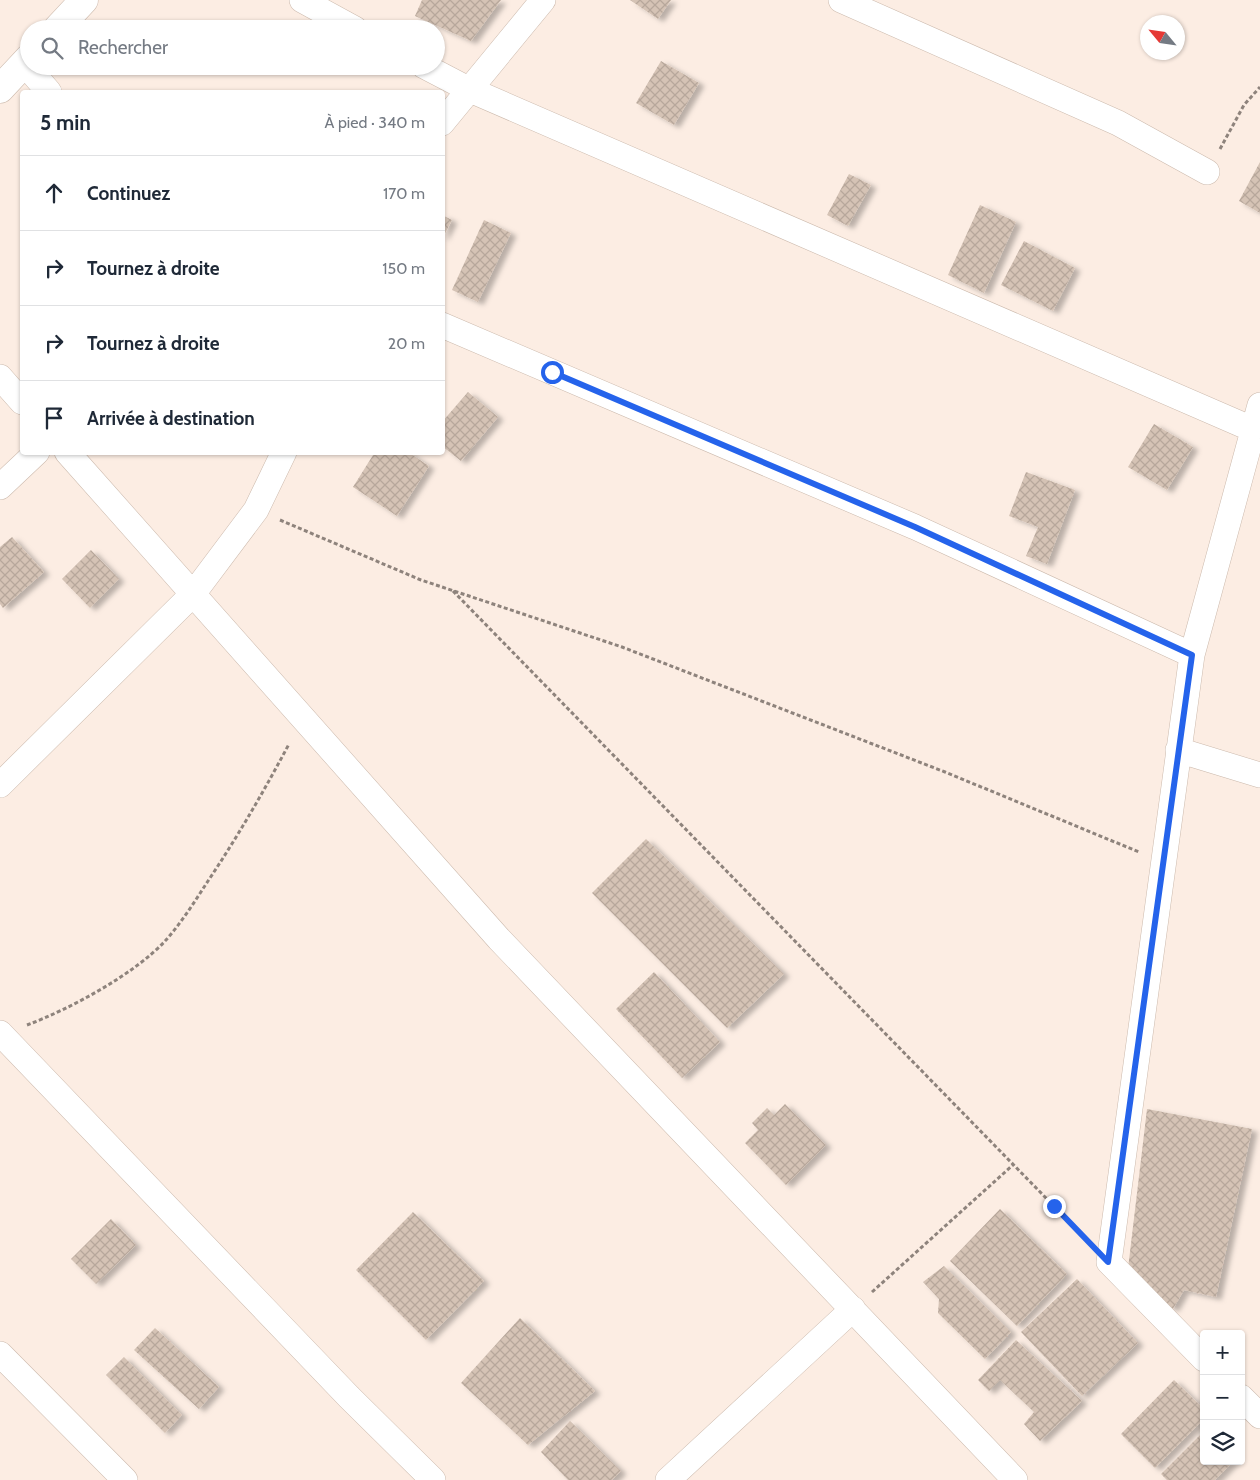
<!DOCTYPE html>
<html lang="fr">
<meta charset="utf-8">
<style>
:root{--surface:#fff;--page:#f6f6f7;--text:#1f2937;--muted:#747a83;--line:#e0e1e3}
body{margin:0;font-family:Cabin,sans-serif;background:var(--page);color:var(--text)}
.controls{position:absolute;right:15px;bottom:15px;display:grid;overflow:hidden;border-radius:5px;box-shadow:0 1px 4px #0004}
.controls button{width:45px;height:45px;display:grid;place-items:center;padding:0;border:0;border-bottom:1px solid var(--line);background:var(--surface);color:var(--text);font:25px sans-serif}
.compass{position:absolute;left:1140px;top:15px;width:45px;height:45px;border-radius:50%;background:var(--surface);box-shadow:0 1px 4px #0004;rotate:299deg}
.stop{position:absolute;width:15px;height:15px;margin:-11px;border:4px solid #2563eb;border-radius:50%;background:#fff}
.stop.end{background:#2563eb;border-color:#fff;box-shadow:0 1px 5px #0008}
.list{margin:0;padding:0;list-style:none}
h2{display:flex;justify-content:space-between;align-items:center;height:65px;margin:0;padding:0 20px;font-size:21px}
h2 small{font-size:16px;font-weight:400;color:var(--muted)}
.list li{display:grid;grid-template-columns:32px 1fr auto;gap:15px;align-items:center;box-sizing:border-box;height:75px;padding:0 20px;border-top:1px solid var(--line)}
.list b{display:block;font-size:19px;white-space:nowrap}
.list em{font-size:16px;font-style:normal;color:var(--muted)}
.icon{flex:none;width:28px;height:28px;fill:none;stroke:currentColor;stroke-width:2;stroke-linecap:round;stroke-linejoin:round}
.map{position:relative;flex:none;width:1260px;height:1480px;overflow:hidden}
.search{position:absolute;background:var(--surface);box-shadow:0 1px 4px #0004;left:20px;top:20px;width:425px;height:55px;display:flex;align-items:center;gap:12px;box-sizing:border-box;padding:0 18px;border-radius:28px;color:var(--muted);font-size:19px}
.panel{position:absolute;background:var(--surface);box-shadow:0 1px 4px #0004;left:20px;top:90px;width:425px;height:365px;border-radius:5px}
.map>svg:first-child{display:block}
</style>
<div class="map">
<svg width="1260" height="1480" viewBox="0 0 1260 1480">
<defs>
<pattern id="building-cross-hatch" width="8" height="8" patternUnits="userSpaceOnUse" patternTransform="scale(1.25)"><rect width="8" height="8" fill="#d5c3b5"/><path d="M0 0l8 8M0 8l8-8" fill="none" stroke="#b7a79b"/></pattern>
<filter id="shadow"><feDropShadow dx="5.5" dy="3" stdDeviation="2.5" flood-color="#0004"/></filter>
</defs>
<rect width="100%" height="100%" fill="#fcede3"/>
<path fill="url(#building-cross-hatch)" filter="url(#shadow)" d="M422,0H501L471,41L415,16Z
M630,0H671L658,19Z
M661,61L699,83L674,125L636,103Z
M1260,162V213L1239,201Z
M849,174L871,185L848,226L827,215Z
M980,205L1016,222L984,293L948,275Z
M442,215L452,220L442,239Z
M484,220L511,233L478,302L452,290Z
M1024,241L1075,268L1053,311L1001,285Z
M468,392L498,417L461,461L442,446V422Z
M1154,424L1193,447L1167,490L1128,467Z
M375,452H408L429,466L397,516L353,487Z
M1026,472L1075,490L1047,564L1026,556L1038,527L1009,516Z
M12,537L44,572L3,608L0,604V547Z
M91,550L119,579L90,608L62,579Z
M646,839L784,974L727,1028L592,893Z
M654,972L720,1042L682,1078L616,1009Z
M785,1104L826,1145L786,1185L745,1143L758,1130L752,1123L767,1108L774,1115Z
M1147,1109L1252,1129L1216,1297L1184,1290L1173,1309L1127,1277Z
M1000,1209L1067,1274L1017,1326L950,1261Z
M413,1212L484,1281L426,1340L356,1270Z
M111,1219L136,1245L96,1284L71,1259Z
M944,1266L1011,1332L985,1359L938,1313L939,1299L923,1282Z
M1077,1279L1138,1343L1082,1396L1021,1332Z
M520,1318L595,1391L528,1445L461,1383Z
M155,1328L219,1387L199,1409L134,1350Z
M1016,1340L1082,1401L1040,1441L1024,1424L1034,1412L1000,1380L989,1391L978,1380Z
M124,1357L182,1415L165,1433L106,1375Z
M1174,1380L1204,1409V1419L1155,1468L1121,1434Z
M570,1421L621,1471L612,1480H568L541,1452Z
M1204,1431V1461H1234L1215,1480H1167L1161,1474Z"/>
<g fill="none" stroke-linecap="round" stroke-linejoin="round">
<g stroke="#ccbaad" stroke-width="26">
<path id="street" d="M302,0L355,29
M841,0L1118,123L1207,172
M24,63L49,92
M424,66L468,89L1252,429
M442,123L543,0
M442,325L915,527L1192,655
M0,377L22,402
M67,452L499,939L1015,1480
M0,487L37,452
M1178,750L1260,775
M0,785L193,594L256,510L284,452
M0,1033L349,1397L433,1480
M0,1354L125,1480
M1204,1359L1109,1262L1192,655L1260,405
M1241,1397L1260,1416
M668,1480L853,1309"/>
</g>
<g stroke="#ccbaad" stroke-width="29">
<path id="secondary" d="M57,29L84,0
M0,89L29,58"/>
</g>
<path stroke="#8e837c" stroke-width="3" stroke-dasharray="4 2.5" stroke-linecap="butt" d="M1220,149L1244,105L1260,87
M280,520L421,580L622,647L945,772L1139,852
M453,591L1086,1239
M27,1025C70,1009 135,974 166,940C182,922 195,901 208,881C238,836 264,791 289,744
M872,1292L1014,1164"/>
<use href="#street" stroke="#fff" stroke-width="25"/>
<use href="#secondary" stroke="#fff" stroke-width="28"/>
</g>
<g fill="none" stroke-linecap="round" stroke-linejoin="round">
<path stroke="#2563eb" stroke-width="6" d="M552,372L915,527L1192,655L1108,1262L1054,1206"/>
</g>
</svg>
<div class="controls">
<button>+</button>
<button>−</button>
<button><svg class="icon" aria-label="layers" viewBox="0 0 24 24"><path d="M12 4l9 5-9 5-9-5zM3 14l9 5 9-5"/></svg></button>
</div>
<svg class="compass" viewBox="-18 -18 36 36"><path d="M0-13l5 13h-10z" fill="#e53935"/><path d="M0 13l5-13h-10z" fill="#747a83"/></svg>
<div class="stop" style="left:552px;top:372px"></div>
<div class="stop end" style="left:1054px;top:1206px"></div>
<div class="search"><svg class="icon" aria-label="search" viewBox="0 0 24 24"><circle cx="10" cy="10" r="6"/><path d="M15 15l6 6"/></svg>Rechercher</div>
<section class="panel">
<h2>5 min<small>À pied · 340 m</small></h2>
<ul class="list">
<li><svg class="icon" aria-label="ahead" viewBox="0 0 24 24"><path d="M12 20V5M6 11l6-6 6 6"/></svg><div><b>Continuez</b></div><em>170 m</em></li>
<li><svg class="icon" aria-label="right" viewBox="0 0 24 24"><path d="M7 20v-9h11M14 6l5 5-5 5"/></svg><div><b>Tournez à droite</b></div><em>150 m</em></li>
<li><svg class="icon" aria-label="right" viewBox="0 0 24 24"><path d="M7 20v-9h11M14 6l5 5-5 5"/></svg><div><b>Tournez à droite</b></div><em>20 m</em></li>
<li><svg class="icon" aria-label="arrive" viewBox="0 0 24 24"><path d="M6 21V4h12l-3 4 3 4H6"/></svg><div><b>Arrivée à destination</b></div></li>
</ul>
</section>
</div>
